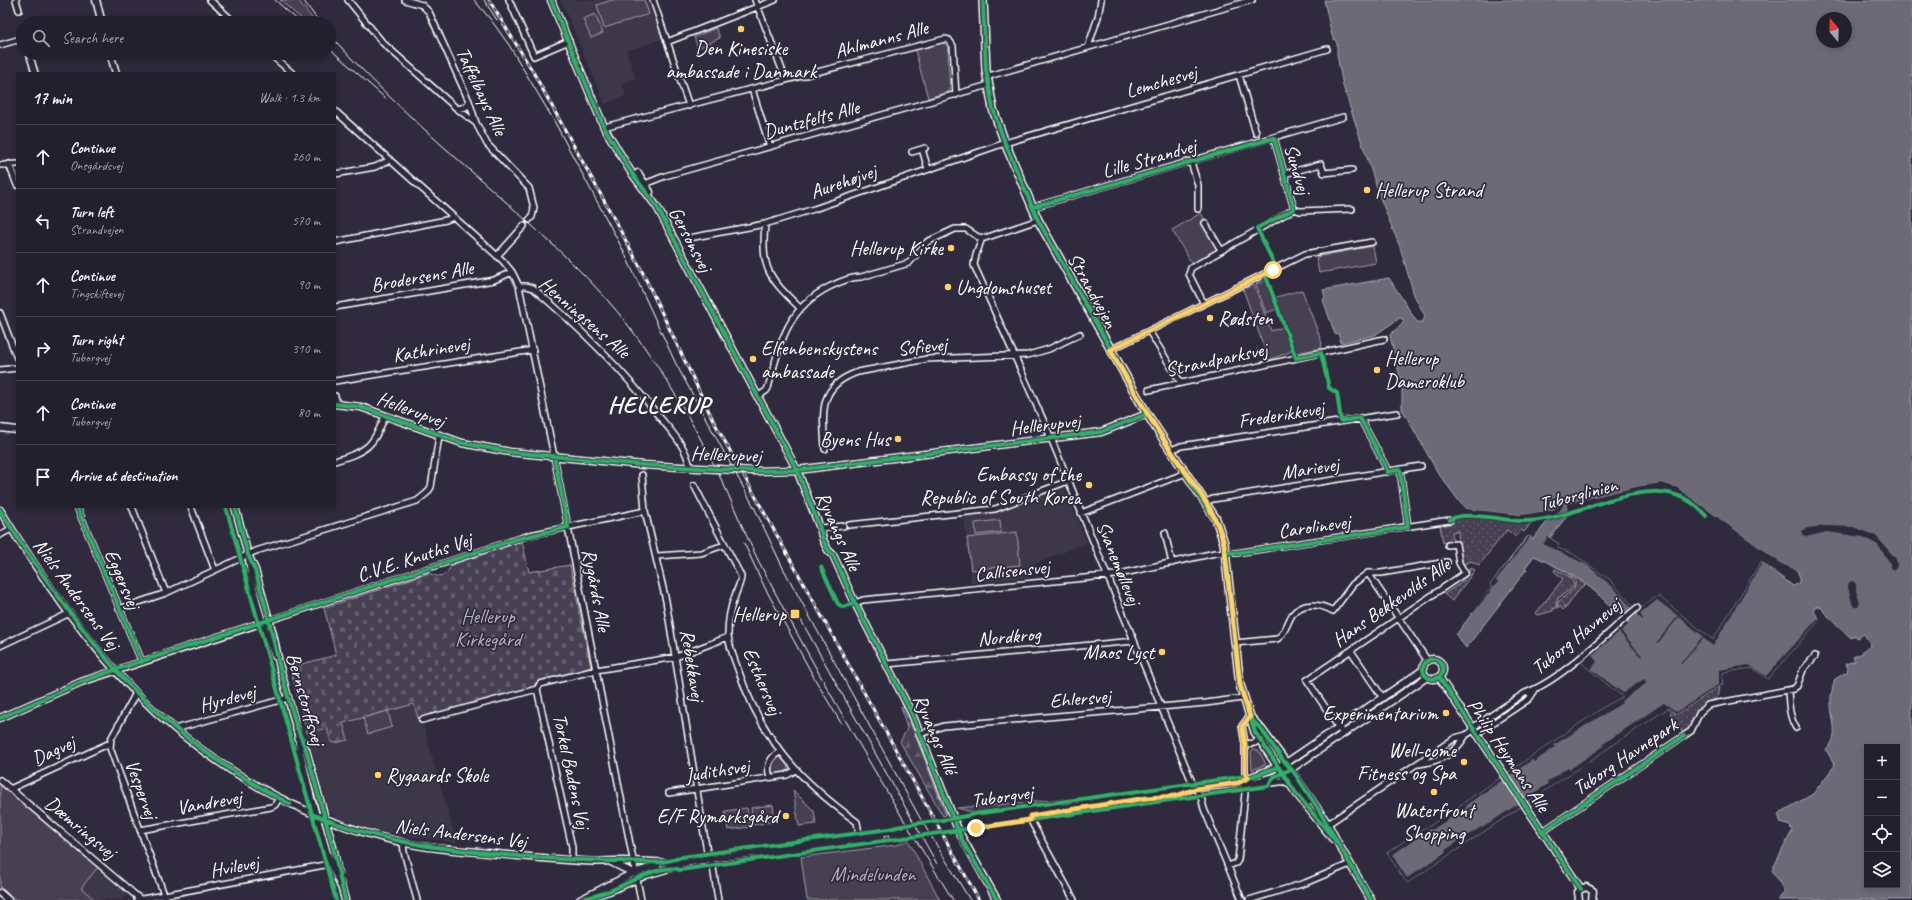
<!DOCTYPE html>
<meta charset="utf-8">
<style>
:root{--surface:#23202e;--page:#2f2d3a;--text:#f1f3f6;--muted:#a3a3aa;--line:#403e4a}
body{margin:0;font-family:Caveat,sans-serif;background:var(--page);color:var(--text)}
.controls{position:absolute;right:12px;bottom:12px;display:grid;overflow:hidden;border-radius:0px;box-shadow:0 2px 6px #0003}
.controls button{width:36px;height:36px;display:grid;place-items:center;padding:0;border:0;border-bottom:1px solid var(--line);background:var(--surface);color:var(--text);font:20px sans-serif}
.compass{position:absolute;left:1816px;top:12px;width:36px;height:36px;border-radius:50%;background:var(--surface);box-shadow:0 2px 6px #0003;rotate:341deg}
.stop{position:absolute;width:12px;height:12px;margin:-9px;border:3px solid #ffd166;border-radius:50%;background:#fff}
.stop.end{background:#ffd166;border-color:#fff;box-shadow:0 1px 4px #0008}
.list{margin:0;padding:0;list-style:none}
h2{display:flex;justify-content:space-between;align-items:center;height:52px;margin:0;padding:0 16px;font-size:17px}
h2 small{font-size:13px;font-weight:400;color:var(--muted)}
.list li{display:grid;grid-template-columns:26px 1fr auto;gap:12px;align-items:center;box-sizing:border-box;height:64px;padding:0 16px;border-top:1px solid var(--line)}
.list b{display:block;font-size:15px;white-space:nowrap}
.list p{margin:0;font-size:13px;white-space:nowrap;color:var(--muted)}
.list em{font-size:13px;font-style:normal;color:var(--muted)}
.icon{flex:none;width:22px;height:22px;fill:none;stroke:currentColor;stroke-width:2;stroke-linecap:round;stroke-linejoin:round}
.map{position:relative;flex:none;width:1912px;height:900px;overflow:hidden}
.search{position:absolute;background:var(--surface);box-shadow:0 2px 6px #0003;left:16px;top:16px;width:320px;height:44px;display:flex;align-items:center;gap:10px;box-sizing:border-box;padding:0 14px;border-radius:22px;color:var(--muted);font-size:15px}
.panel{position:absolute;background:var(--surface);box-shadow:0 2px 6px #0003;left:16px;top:72px;width:320px;height:436px;border-radius:0px}
.map>svg:first-child{display:block}
</style>
<div class="map">
<svg width="1912" height="900" viewBox="0 0 1912 900">
<defs>
<pattern id="grass-dots" width="8" height="8" patternUnits="userSpaceOnUse"><rect width="8" height="8" fill="#464152"/><path d="M2 2h.1M6 6h.1" fill="none" stroke="#625e6c" stroke-width="1.8" stroke-linecap="round"/></pattern>
<pattern id="forest-firs" width="22" height="20" patternUnits="userSpaceOnUse"><rect width="22" height="20" fill="#464152"/><path d="M5 1l3.5 6h-7zM16 11l3.5 6h-7z" fill="#625e6c"/></pattern>
<pattern id="cemetery-stones" width="16" height="16" patternUnits="userSpaceOnUse"><rect width="16" height="16" fill="#464152"/><path d="M2 7V4a2 2 0 0 1 4 0v3zM10 15v-3a2 2 0 0 1 4 0v3z" fill="#625e6c"/></pattern>
</defs>
<rect width="100%" height="100%" fill="#2f2a3d"/>
<filter id="ink" filterUnits="userSpaceOnUse"><feTurbulence type="fractalNoise" baseFrequency=".025" numOctaves="2"/><feDisplacementMap in="SourceGraphic" scale="8" xChannelSelector="R" yChannelSelector="G"/><feConvolveMatrix kernelMatrix="1 2 1 2 8 2 1 2 1" color-interpolation-filters="sRGB"/></filter>
<g filter="url(#ink)">
<path fill="#3c3749" d="M561,0H648L662,39L626,51L636,78L622,84L626,96L605,104Z
M1062,486L1064,487L1087,543L1029,566L1030,578L971,583L964,515L1000,510Z
M415,704L418,718L421,717L457,843L401,835L371,829L335,817L329,811L307,733Z
M98,867L129,892L122,900H95L80,888Z"/>
<path fill="url(#grass-dots)" stroke="#a2a0a8" d="M1465,516L1474,518L1531,523L1524,532L1521,530L1516,537L1507,530L1479,565L1471,561L1463,565L1460,560L1458,531L1452,532L1453,542L1443,543L1440,525L1450,523L1453,519Z
M1542,559L1567,571L1587,584L1580,588L1566,608L1563,605L1565,608L1563,610L1560,606L1557,608L1558,602L1574,589L1576,580L1566,572Z
M1471,568L1475,570L1452,601L1444,594L1464,581L1461,577L1470,571L1469,569Z
M1555,569L1572,578L1574,585L1570,590L1558,598L1555,609L1553,608V611L1538,615L1536,613L1563,579L1554,571Z
M1719,686L1717,699C1693,703 1700,721 1683,733L1670,713L1673,711L1677,714Z
M1064,799V801L972,812L957,808Z"/>
<path fill="url(#forest-firs)" stroke="#a2a0a8" d="M901,706L911,724L946,815L943,816L900,742L907,729Z"/>
<path fill="url(#cemetery-stones)" stroke="#a2a0a8" d="M522,541L529,572L570,565L591,668L535,683V686L418,718L414,704L343,723L348,740L335,743L331,742L327,728L307,733L290,667L336,655L324,608L429,573C439,579 447,576 451,565Z"/>
<path fill="#464152" stroke="#a2a0a8" d="M280,0H298L316,23H306Z
M612,0H644L649,14L604,28L597,5Z
M595,14L603,33L591,38L583,19Z
M716,28L720,38L698,48L694,37Z
M943,43L949,47L948,54L950,91L928,98L915,50Z
M1201,213L1205,220L1202,222L1217,249L1192,264L1172,230Z
M1373,246L1376,263L1319,273L1316,257Z
M1267,280L1277,309L1266,313L1256,284Z
M1254,285L1271,331L1283,327L1292,351L1269,360L1268,358L1243,289Z
M1302,290L1322,343L1321,348L1296,353L1276,297Z
M1000,520L1001,532L976,535L975,523Z
M1017,532L1020,565L971,570L967,538Z
M388,711L392,727L368,734L363,718Z
M1254,749L1259,751L1266,764L1252,770L1251,751Z
M770 766a9 9 0 1 1 18 0a9 9 0 1 1-18 0Z
M0,785L98,867L81,888L95,900H16L0,887Z
M793,790L814,811L816,824L799,826Z
M773,805L775,821L753,825V821L758,819V816L755,814L752,815L751,808Z
M747,808L750,827L728,830L725,811Z
M908,840L940,900H807L801,857L897,845Z"/>
<path fill="#6d6a77" stroke="#a7a6ad" fill-rule="evenodd" d="M1324,0H1912V900H1777L1785,892L1772,870L1792,831L1790,826L1781,823L1778,814L1813,794L1835,765L1826,750C1841,736 1831,721 1831,704C1830,695 1833,687 1835,679L1848,671L1845,664L1855,661L1853,657L1863,653L1862,651L1870,647L1871,645L1864,634L1857,638L1855,635L1851,638L1824,612L1822,608L1817,606L1813,609L1819,620L1768,679L1752,668L1723,672L1722,685L1719,686L1677,714L1668,708L1407,883L1387,853L1426,827L1427,828L1604,707L1623,697L1585,666L1581,661L1623,625C1602,589 1571,573 1534,556L1525,568L1527,569L1466,648L1456,635L1492,587L1490,585L1527,537L1529,536L1533,539L1551,517L1560,511L1563,506H1559L1552,510L1521,515L1467,509L1462,505L1438,473L1402,409V386L1390,336C1393,329 1402,328 1404,320L1400,318L1375,335L1341,343L1338,333L1335,334L1323,300L1325,297L1323,290L1389,278L1417,322H1423L1425,316L1414,295L1400,247L1382,203L1343,86L1337,55V43L1332,36ZM1822,18H1846V42H1822ZM1661,483L1676,487L1782,564L1797,570L1800,578L1798,584L1793,586L1761,562L1713,640L1658,596L1637,611L1610,580L1573,554L1557,548L1559,544L1550,538L1569,513L1568,504L1640,486ZM1867,747H1897V885H1867Z"/>
<path fill="#2f2a3d" d="M1661,483L1676,487L1782,564L1797,570L1795,571L1781,566L1675,489L1660,485L1641,488L1569,506L1571,511L1569,512L1567,507V504L1578,501L1640,486Z
M1561,501H1563V506L1560,511L1551,517L1550,515L1559,508L1553,512L1521,517L1467,511V509L1521,515L1552,510L1559,506Z
M1827,526L1853,527L1876,536L1896,559L1897,567L1894,570L1890,568V563L1878,545L1863,537L1827,532L1806,537L1802,534V531L1808,528Z
M1529,536L1530,537L1496,580L1498,582L1473,613L1472,612L1492,587L1490,585Z
M1548,537L1559,544L1557,548L1573,554L1610,580L1637,611L1658,596L1713,640L1761,562L1762,563L1713,646L1703,638L1681,664L1680,663L1703,636L1679,617L1658,643L1657,642L1678,616L1657,600L1640,614L1643,619L1642,620L1615,589L1587,565L1543,544Z
M1853,581L1856,584V591L1860,603L1858,607H1854L1852,603L1848,587L1849,582Z
M1618,613L1628,625L1621,631L1642,656L1641,657L1619,632L1592,655L1597,662L1591,669L1623,693L1644,679L1647,683L1621,701L1622,703L1554,745L1555,747L1534,762L1532,760L1466,805L1467,807L1432,830L1430,829L1392,855L1407,878L1446,852L1445,850L1481,827L1482,828L1548,784L1547,782L1568,767L1570,769L1604,746L1603,744L1664,703L1677,712L1719,684V670L1749,665L1766,676L1818,618L1819,620L1768,679L1752,668L1723,672L1722,685L1719,686L1677,714L1668,708L1407,883L1387,853L1426,827L1427,828L1604,707L1623,697L1585,666L1581,661L1623,626L1616,615Z"/>
<g fill="none" stroke-linecap="round" stroke-linejoin="round">
<g stroke="#fff" stroke-width="8">
<path id="minor" d="M16,0L19,10
M210,0L235,23
M348,0L383,43L455,107L476,123
M405,0L422,5L429,12L469,101L476,123L487,144L529,188L534,208L532,217L529,220
M509,0L534,56L569,41
M653,0L689,106
M755,0L786,80
M222,23L232,20
M667,42L775,0
M0,45L17,40L23,42
M1088,47L1098,17L1101,0
M29,53L35,73
M269,53L292,73
M1239,75L1256,133
M989,76L1252,0
M752,89L770,147
M457,109L466,107L469,101
M335,111L503,261L512,272L519,286H526L533,288C579,327 620,367 657,414C671,431 686,446 690,467
M604,127L945,39L949,40L953,46L956,95
M1274,138L1294,209
M922,149L928,169
M912,152L925,148
M1191,162L1198,185V209
M9,164L17,185
M0,165L17,164
M335,174L375,167L390,160
M1284,174L1321,164L1324,173L1352,170
M642,185L665,176L989,85
M1033,207L1343,117
M1205,223L1221,250
M765,224C761,269 768,277 800,308
M689,238L765,224L814,209L1005,143L1327,49
M982,238L976,255L974,265L1048,431L1192,782L1201,797L1204,809L1242,900
M335,242L446,220L454,217
M497,256L524,226
M519,286L554,456L641,900
M1204,304L1189,274L1191,268L1294,209L1300,211L1352,209
M335,307L494,280L512,272
M0,313L17,358
M1149,331L1181,383
M1110,350L1305,254L1372,242
M0,370L17,368
M335,381L533,350
M1149,390L1384,339
M335,396L337,404
M757,397L766,391L768,388C780,344 786,309 829,287C839,282 851,277 861,277L909,263L927,242L955,229H966L978,237L985,238L1038,220
M1360,418L1386,467L1387,472
M825,449C823,413 817,386 858,372L927,359L1028,355L1049,349L1080,334
M1171,450L1181,446L1397,413
M335,461C368,450 372,448 385,416
M1400,470L1408,527
M642,475L645,511L666,601L707,852L713,867L718,900
M694,485L741,576C741,583 737,589 735,596C730,608 728,622 728,635C729,647 735,661 739,672C763,741 799,780 857,822L860,840
M1205,502L1213,499L1421,466
M77,507L142,662
M132,507L166,593
M191,507L215,570
M1081,513L1186,473
M849,525L995,509L1068,481
M820,528L843,526
M1165,533L1172,563
M0,535L11,529
M657,556L701,553L724,545
M1368,573L1427,660
M855,603L863,600L1115,575L1215,553H1236L1450,520
M119,609L166,593L256,551L417,501L427,493L431,487L439,436
M270,620L530,535L645,511
M1235,643L1277,639C1285,634 1287,623 1292,615C1302,601 1320,604 1333,611L1353,584L1368,573H1381L1447,562
M0,646L70,613
M1351,651L1383,698
M887,664L1134,641
M537,689L572,847V860
M1788,691C1789,704 1789,717 1796,728
M136,693L111,739L110,748L166,900
M422,720L537,689L540,684L596,670L676,657L728,637
M1472,728L1525,693C1561,681 1607,633 1637,608
M175,729L288,698
M920,734L944,726L1206,703L1243,698
M1343,734L1307,680L1465,573L1459,563L1456,544L1448,545
M1476,734L1529,699L1535,690
M1245,744L1255,743L1259,739
M1419,764C1440,761 1455,754 1466,735
M770,777C766,766 770,757 780,752
M1248,778L1245,773V744L1242,726L1249,717
M0,780L140,899
M10,789L110,743
M669,793L787,775L796,770
M1029,814L1031,821L1074,900
M1328,824L1455,738L1466,735L1474,730
M140,830L271,807L275,805L279,798
M1542,832L1691,731L1700,712L1708,705L1793,689L1797,686L1803,670L1815,656
M403,843L404,852L417,900
M1228,866L1236,863L1238,860L1245,793L1244,784
M137,900L335,863
M1249,900L1305,883L1350,864"/>
</g>
<g stroke="#fff" stroke-width="9">
<path id="tertiary" d="M96,0L102,23
M551,0L604,127L631,172L657,207L797,470L820,528L823,540L828,550L833,555L855,603L912,714L953,817
M110,53L116,73
M638,173L650,192
M335,404L361,407L462,443L510,452L643,465L754,471L797,470L1101,432L1147,414
M0,428L17,430
M235,507L248,555L255,570L273,634L280,668L298,735L300,752L311,798L327,853L340,885
M0,510C37,571 86,641 135,692C207,765 301,820 401,842C429,849 458,850 487,853C519,856 550,859 582,861C594,862 607,861 619,861C641,861 663,863 685,863
M249,559C252,592 262,625 275,656
M1423 669a10 10 0 1 1 20 0a10 10 0 1 1-20 0Z
M1439,677L1581,889
M0,718L81,682L270,620
M301,740L306,750L334,851L338,873
M1288,766L1328,824L1339,845L1371,900
M1285,768L1309,801
M1280,770L1296,793L1333,839
M1239,782L1286,763L1423,670
M1261,784L1283,781L1289,783
M1084,809L1147,798L1176,796L1187,792
M959,832L997,900
M892,835L906,834L1075,810
M755,853L768,849L859,837L871,834L1052,808L1069,807L1174,790L1256,782L1274,777L1291,769L1427,677
M611,862L635,874
M682,863L755,853L769,854L863,841L881,836
M340,882L345,900
M0,893L8,900
M593,896L609,891L646,875L680,865
M580,900L633,873L657,866
M1579,900L1578,892L1581,889L1586,887L1593,891L1592,900"/>
</g>
<g stroke="#fff" stroke-width="10">
<path id="secondary" d="M983,0L986,70L993,109L1005,143L1038,220L1147,414L1216,519L1224,543L1240,685L1255,732L1278,767
M1252,719L1261,729L1286,763"/>
</g>
<use href="#minor" stroke="#2f2a3d" stroke-width="5"/>
<use href="#tertiary" stroke="#2f2a3d" stroke-width="6"/>
<use href="#secondary" stroke="#2f2a3d" stroke-width="7"/>
<path stroke="#fff" stroke-width="1" d="M275,0L301,23
M303,0L320,23
M474,0L491,20L509,45L553,119L623,250L676,364L754,507L783,568L920,818L970,900
M484,0L497,20
M329,34C383,95 445,148 506,202C550,242 595,281 631,329C667,376 697,430 723,483C735,509 746,536 759,562C819,677 884,790 953,900
M329,48L385,98
M744,543L765,588L816,681L841,723
M797,613L937,864"/>
<g stroke="#fff" stroke-width="3">
<path id="rail" d="M489,0L532,70L612,215L639,265L713,420L979,900"/>
</g>
<use href="#rail" stroke="#2f2a3d" stroke-width="1.5" stroke-dasharray="4.5" stroke-linecap="butt"/>
<g stroke="#fff" stroke-width="9" stroke-linecap="butt">
<path id="tertiary-bridge" d="M953,817L959,832"/>
</g>
<use href="#tertiary-bridge" stroke="#2f2a3d" stroke-width="6"/>
<g stroke="#2f2a3d" stroke-width="6">
<path id="cycleway" d="M551,0L604,127L631,172L657,207L797,470L820,528L823,540L828,550L833,555L855,603L912,714L962,840L997,900
M983,0L986,70L993,109L1005,143L1038,220L1147,414L1218,524L1224,543L1240,685L1255,732L1296,793L1339,845
M1033,207L1274,138L1294,209L1257,228L1276,268L1265,274L1296,358L1321,353L1329,388L1337,393L1341,421L1360,418L1386,467L1387,472L1400,470L1408,527L1236,553L1224,552
M335,404L361,407L462,443L510,452L643,465L754,471L797,470L1101,432L1147,414
M77,507L142,662
M226,507L336,900
M235,507L248,555L255,570L267,612L280,668L296,725L306,750L334,851L345,900
M0,510C27,554 57,596 89,637C104,656 119,675 136,692C180,737 234,775 290,804
M1450,520C1461,510 1507,521 1522,521C1582,523 1658,458 1706,516
M821,567L838,604L843,607L855,603
M1423 669a10 10 0 1 1 20 0a10 10 0 1 1-20 0Z
M1439,677L1581,889
M0,718L81,682L115,670L517,539L568,527L554,456
M1252,720L1261,729L1283,760L1293,771L1317,807L1371,900
M312,814C373,840 431,848 495,854C537,858 578,861 620,861C644,861 658,866 682,857L889,829C917,821 946,822 974,814L1239,777L1248,778L1278,767
M1542,832L1684,736
M582,899C591,897 601,894 609,891C629,884 659,863 680,870L1268,786L1274,777L1291,769"/>
</g>
<use href="#cycleway" stroke="#2db169" stroke-width="4"/>
</g>
</g>
<g fill="none" stroke-linecap="round" stroke-linejoin="round" filter="url(#ink)">
<path stroke="#ffd166" stroke-width="5" d="M976,828L1030,820V816L1147,798L1176,796L1195,789L1238,783L1248,778L1245,773V744L1242,726L1250,717L1240,685L1224,544C1216,510 1192,482 1173,454C1151,420 1130,385 1110,350L1273,270"/>
</g>
<g fill="#ffd166" stroke="#2f2a3d" stroke-width="1.5">
<circle cx="741" cy="29" r="4"/>
<circle cx="1367" cy="190" r="4"/>
<circle cx="951" cy="248" r="4"/>
<circle cx="948" cy="287" r="4"/>
<circle cx="1210" cy="318" r="4"/>
<circle cx="753" cy="359" r="4"/>
<circle cx="1377" cy="370" r="4"/>
<circle cx="898" cy="439" r="4"/>
<circle cx="1089" cy="485" r="4"/>
<rect x="790" y="609" width="10" height="10" rx="2"/>
<circle cx="1162" cy="652" r="4"/>
<circle cx="1446" cy="713" r="4"/>
<circle cx="1464" cy="762" r="4"/>
<circle cx="378" cy="775" r="4"/>
<circle cx="1434" cy="792" r="4"/>
<circle cx="786" cy="816" r="4"/>
</g>
<g text-anchor="middle" stroke-width="3.5" stroke-linejoin="round" paint-order="stroke">
<g font-size="20" fill="#fff" stroke="#2f2a3d">
<text transform="translate(881 39) rotate(-15)" y="7">Ahlmanns Alle</text>
<text transform="translate(1161 81) rotate(-16)" y="7">Lemchesvej</text>
<text transform="translate(482 91) rotate(65)" y="7">Taffelbays Alle</text>
<text transform="translate(811 119) rotate(-15)" y="7">Duntzfelts Alle</text>
<text transform="translate(1149 158) rotate(-16)" y="7">Lille Strandvej</text>
<text transform="translate(1298 169) rotate(74)" y="7">Sundvej</text>
<text transform="translate(843 181) rotate(-19)" y="7">Aurehøjvej</text>
<text transform="translate(691 239) rotate(62)" y="7">Gersonsvej</text>
<text transform="translate(422 276) rotate(-10)" y="7">Brodersens Alle</text>
<text transform="translate(1093 290) rotate(61)" y="7">Strandvejen</text>
<text transform="translate(585 317) rotate(41)" y="7">Henningsens Alle</text>
<text transform="translate(922 346) rotate(-6)" y="7">Sofievej</text>
<text transform="translate(431 349) rotate(-9)" y="7">Kathrinevej</text>
<text transform="translate(1216 359) rotate(-12)" y="7">Strandparksvej</text>
<text transform="translate(411 409) rotate(20)" y="7">Hellerupvej</text>
<text transform="translate(1281 414) rotate(-9)" y="7">Frederikkevej</text>
<text transform="translate(1045 424) rotate(-7)" y="7">Hellerupvej</text>
<text transform="translate(726 454) rotate(2)" y="7">Hellerupvej</text>
<text transform="translate(1310 468) rotate(-9)" y="7">Marievej</text>
<text transform="translate(1578 494) rotate(-15)" y="7">Tuborglinien</text>
<text transform="translate(1314 526) rotate(-8)" y="7">Carolinevej</text>
<text transform="translate(839 531) rotate(66)" y="7">Ryvangs Alle</text>
<text transform="translate(414 557) rotate(-18)" y="7">C.V.E. Knuths Vej</text>
<text transform="translate(1119 563) rotate(68)" y="7">Svanemøllevej</text>
<text transform="translate(1012 570) rotate(-6)" y="7">Callisensvej</text>
<text transform="translate(123 579) rotate(67)" y="7">Eggersvej</text>
<text transform="translate(597 590) rotate(79)" y="7">Rygårds Alle</text>
<text transform="translate(77 594) rotate(54)" y="7">Niels Andersens Vej</text>
<text transform="translate(1391 602) rotate(-35)" y="7">Hans Bekkevolds Alle</text>
<text transform="translate(1009 636) rotate(-5)" y="7">Nordkrog</text>
<text transform="translate(1576 636) rotate(-39)" y="7">Tuborg Havnevej</text>
<text transform="translate(693 665) rotate(81)" y="7">Rebekkavej</text>
<text transform="translate(763 681) rotate(67)" y="7">Esthersvej</text>
<text transform="translate(227 698) rotate(-15)" y="7">Hyrdevej</text>
<text transform="translate(1080 698) rotate(-5)" y="7">Ehlersvej</text>
<text transform="translate(306 699) rotate(74)" y="7">Bernstorffsvej</text>
<text transform="translate(936 734) rotate(67)" y="7">Ryvangs Allé</text>
<text transform="translate(53 750) rotate(-25)" y="7">Dagvej</text>
<text transform="translate(1509 755) rotate(56)" y="7">Philip Heymans Alle</text>
<text transform="translate(1625 756) rotate(-34)" y="7">Tuborg Havnepark</text>
<text transform="translate(717 770) rotate(-9)" y="7">Judithsvej</text>
<text transform="translate(572 771) rotate(78)" y="7">Torkel Badens Vej</text>
<text transform="translate(142 789) rotate(70)" y="7">Vespervej</text>
<text transform="translate(1002 796) rotate(-8)" y="7">Tuborgvej</text>
<text transform="translate(209 802) rotate(-10)" y="7">Vandrevej</text>
<text transform="translate(81 827) rotate(40)" y="7">Dæmringsvej</text>
<text transform="translate(461 833) rotate(7)" y="7">Niels Andersens Vej</text>
<text transform="translate(234 866) rotate(-11)" y="7">Hvilevej</text>
</g>
<g font-size="20" fill="#fff" stroke="#2f2a3d" text-anchor="end">
<text x="741" y="55" text-anchor="middle">Den Kinesiske<tspan x="741" dy="23">ambassade i Danmark</tspan></text>
<text x="1375" y="197" text-anchor="start">Hellerup Strand</text>
<text x="943" y="255">Hellerup Kirke</text>
<text x="956" y="294" text-anchor="start">Ungdomshuset</text>
<text x="1218" y="325" text-anchor="start">Rødsten</text>
<text x="761" y="355" text-anchor="start">Elfenbenskystens<tspan x="761" dy="23">ambassade</tspan></text>
<text x="1385" y="365" text-anchor="start">Hellerup<tspan x="1385" dy="23">Dameroklub</tspan></text>
<text x="890" y="446">Byens Hus</text>
<text x="1081" y="481">Embassy of the<tspan x="1081" dy="23">Republic of South Korea</tspan></text>
<text x="786" y="621">Hellerup</text>
<text x="1154" y="659">Maos Lyst</text>
<text x="1438" y="720">Experimentarium</text>
<text x="1456" y="757">Well-come<tspan x="1456" dy="23">Fitness og Spa</tspan></text>
<text x="386" y="782" text-anchor="start">Rygaards Skole</text>
<text x="1434" y="817" text-anchor="middle">Waterfront<tspan x="1434" dy="23">Shopping</tspan></text>
<text x="778" y="823">E/F Rymarksgård</text>
</g>
<g font-size="20" fill="#b5b3ba" stroke="#2f2a3d">
<text x="488" y="623">Hellerup<tspan x="488" dy="23">Kirkegård</tspan></text>
<text x="873" y="881">Mindelunden</text>
</g>
<g font-size="24" font-weight="bold" letter-spacing="1" fill="#fff" stroke="#2f2a3d">
<text x="659" y="413">HELLERUP</text>
</g>
</g>
</svg>
<div class="controls">
<button>+</button>
<button>−</button>
<button><svg class="icon" aria-label="locate" viewBox="0 0 24 24"><circle cx="12" cy="12" r="6"/><path d="M12 2v4M12 18v4M2 12h4M18 12h4"/></svg></button>
<button><svg class="icon" aria-label="layers" viewBox="0 0 24 24"><path d="M12 4l9 5-9 5-9-5zM3 14l9 5 9-5"/></svg></button>
</div>
<svg class="compass" viewBox="-18 -18 36 36"><path d="M0-13l5 13h-10z" fill="#e53935"/><path d="M0 13l5-13h-10z" fill="#a3a3aa"/></svg>
<div class="stop" style="left:1273px;top:270px"></div>
<div class="stop end" style="left:976px;top:828px"></div>
<div class="search"><svg class="icon" aria-label="search" viewBox="0 0 24 24"><circle cx="10" cy="10" r="6"/><path d="M15 15l6 6"/></svg>Search here</div>
<section class="panel">
<h2>17 min<small>Walk · 1.3 km</small></h2>
<ul class="list">
<li><svg class="icon" aria-label="ahead" viewBox="0 0 24 24"><path d="M12 20V5M6 11l6-6 6 6"/></svg><div><b>Continue</b><p>Onsgårdsvej</p></div><em>260 m</em></li>
<li><svg class="icon" aria-label="left" viewBox="0 0 24 24"><path d="M17 20v-9H6M10 6l-5 5 5 5"/></svg><div><b>Turn left</b><p>Strandvejen</p></div><em>570 m</em></li>
<li><svg class="icon" aria-label="ahead" viewBox="0 0 24 24"><path d="M12 20V5M6 11l6-6 6 6"/></svg><div><b>Continue</b><p>Tingskiftevej</p></div><em>90 m</em></li>
<li><svg class="icon" aria-label="right" viewBox="0 0 24 24"><path d="M7 20v-9h11M14 6l5 5-5 5"/></svg><div><b>Turn right</b><p>Tuborgvej</p></div><em>310 m</em></li>
<li><svg class="icon" aria-label="ahead" viewBox="0 0 24 24"><path d="M12 20V5M6 11l6-6 6 6"/></svg><div><b>Continue</b><p>Tuborgvej</p></div><em>80 m</em></li>
<li><svg class="icon" aria-label="arrive" viewBox="0 0 24 24"><path d="M6 21V4h12l-3 4 3 4H6"/></svg><div><b>Arrive at destination</b></div></li>
</ul>
</section>
</div>
